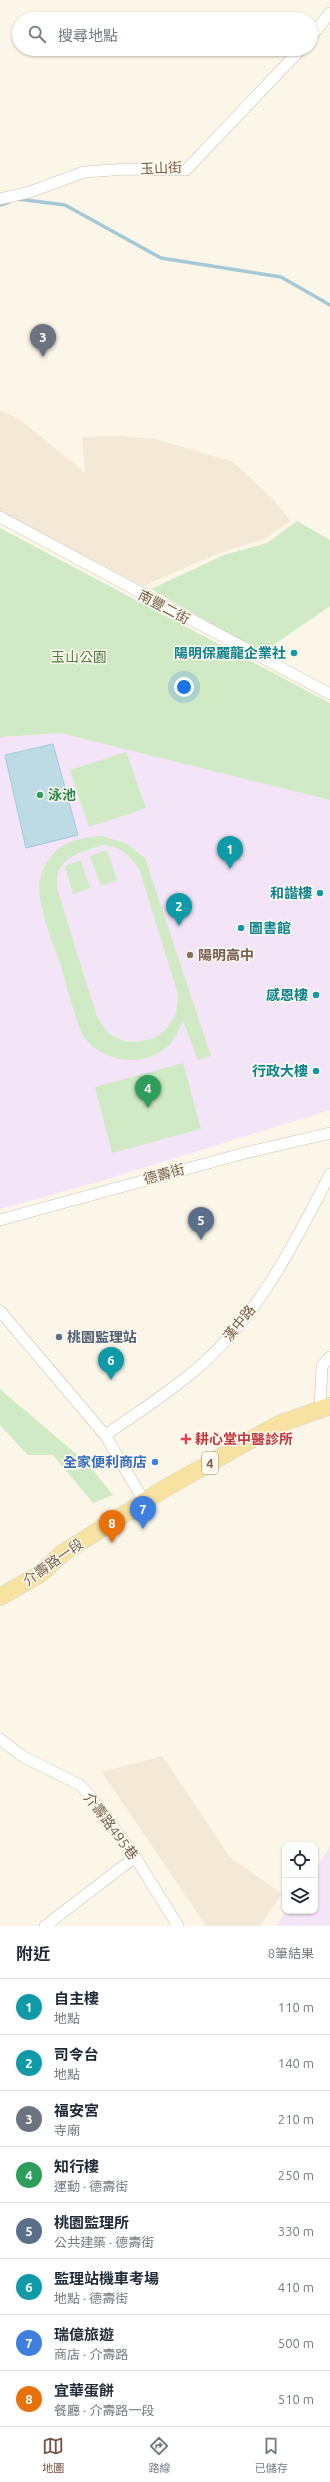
<!DOCTYPE html>
<html lang="zh-TW">
<meta charset="utf-8">
<style>
:root{--surface:#fff;--page:#f6f6f7;--text:#1f2937;--muted:#747a83;--line:#e0e1e3;--accent:#775143}
body{margin:0;font-family:Ubuntu,"Noto Sans TC",sans-serif;background:var(--page);color:var(--text)}
.controls{position:absolute;right:12px;bottom:12px;display:grid;overflow:hidden;border-radius:8px;box-shadow:0 1px 3px #0004}
.controls button{width:36px;height:36px;display:grid;place-items:center;padding:0;border:0;border-bottom:1px solid var(--line);background:var(--surface);color:var(--text);font:20px sans-serif}
.you{position:absolute;left:184px;top:687px;width:14px;height:14px;margin:-10px;border:3px solid #fff;border-radius:50%;background:#1a73e8;box-shadow:0 0 0 6px #1a73e833}
.badge{display:grid;place-items:center;width:26px;height:26px;border-radius:50%;background:var(--accent);color:#fff;font-size:13px;font-weight:700}
.pin{position:absolute;translate:-50% -33px;filter:drop-shadow(0 1px 2px #0008)}
.pin::after{content:'';position:absolute;top:21px;width:14px;height:12px;background:inherit;clip-path:polygon(0 0,100% 0,50% 100%)}
.list{margin:0;padding:0;list-style:none}
h2{display:flex;justify-content:space-between;align-items:center;height:52px;margin:0;padding:0 16px;font-size:17px}
h2 small{font-size:13px;font-weight:400;color:var(--muted)}
.list li{display:grid;grid-template-columns:26px 1fr auto;gap:12px;align-items:center;box-sizing:border-box;height:56px;padding:0 16px;border-top:1px solid var(--line)}
.list b{display:block;font-size:15px;white-space:nowrap}
.list p{margin:0;font-size:13px;white-space:nowrap;color:var(--muted)}
.list em{font-size:13px;font-style:normal;color:var(--muted)}
.icon{flex:none;width:22px;height:22px;fill:none;stroke:currentColor;stroke-width:2;stroke-linecap:round;stroke-linejoin:round}
.map{position:relative;flex:none;width:330px;height:1926px;overflow:hidden}
.search{position:absolute;background:var(--surface);box-shadow:0 1px 3px #0004;left:12px;right:12px;top:12px;height:44px;display:flex;align-items:center;gap:10px;box-sizing:border-box;padding:0 14px;border-radius:22px;color:var(--muted);font-size:15px}
.sheet{height:500px;background:var(--surface)}
nav{display:flex;justify-content:space-around;align-items:center;box-sizing:border-box;height:56px;border-top:1px solid var(--line);background:var(--surface);font-size:11px;color:var(--muted)}
nav a{display:grid;justify-items:center;gap:2px}
nav .on{color:var(--accent)}
.map>svg:first-child{display:block}
</style>
<div class="map">
<svg width="330" height="1926" viewBox="0 0 330 1926">
<rect width="100%" height="100%" fill="#fcf6e8"/>
<path fill="#f3e9d6" d="M0,411L18,418L85,473L82,437L122,436L156,439L233,462L272,498L291,521L264,539L217,554L143,586L0,511Z
M162,1756L230,1857L282,1894L260,1926H206L102,1772Z"/>
<path fill="#f3e4f8" d="M60,733L330,800V1110L104,1180L0,1209V737Z
M330,1847V1926H276L286,1911H315V1869Z"/>
<path fill="#d0eac6" fill-rule="evenodd" d="M297,521L330,540V606L262,653L151,589L224,555L267,543Z
M0,528L330,703V800L60,733L0,737Z
M126,752L146,808L89,827L70,770Z
M102,836L127,844L145,858L211,1056L198,1060L183,1021C179,1028 176,1036 172,1042C150,1068 104,1065 84,1037C77,1027 65,979 60,963C52,940 34,899 41,875C52,844 73,838 102,836ZM103,845C120,846 130,855 139,869L178,994L176,1014L167,1028L155,1038L137,1042L123,1041L108,1033L97,1017L58,892C51,858 78,853 103,845Z
M107,850L117,880L101,886L90,856Z
M81,860L90,888L73,894L65,866Z
M183,1063L201,1129L112,1153L95,1087Z
M0,1389L88,1464L113,1495L93,1503L53,1455H28L0,1425Z"/>
<path fill="#bcdbe5" stroke="#a3c9d7" d="M53,744L78,835L26,848L5,755Z"/>
<g fill="none" stroke-linecap="round" stroke-linejoin="round">
<path stroke="#a3c9d7" stroke-width="3.5" d="M18,199L65,205L161,258L281,277L330,305
M0,205L9,202"/>
<g stroke="#cebfae" stroke-width="12">
<path id="minor" d="M311,37L330,13
M0,199L30,192L84,172L127,169L186,170L301,49
M0,517L330,694
M0,1220L245,1153L330,1133
M0,1311L105,1435L144,1501
M320,1408L322,1366L330,1357
M105,1435C135,1415 165,1395 193,1372C256,1320 294,1245 330,1174
M0,1739L22,1756L80,1785L93,1799L135,1857L178,1926
M45,1926L135,1857"/>
</g>
<g stroke="#d8d2cd" stroke-width="18">
<path id="primary" d="M0,1597L40,1574L63,1553L164,1489L279,1424L330,1406"/>
</g>
<use href="#minor" stroke="#fff" stroke-width="11"/>
<use href="#primary" stroke="#f8e2a2" stroke-width="17"/>
</g>
<g fill="#0f9aa8" stroke="#fffaee" stroke-width="1.5">
<circle cx="294" cy="653" r="4"/>
<circle cx="320" cy="893" r="4"/>
<circle cx="241" cy="928" r="4"/>
<circle cx="316" cy="995" r="4"/>
<circle cx="316" cy="1071" r="4"/>
</g>
<circle fill="#2e9e5b" stroke="#fffaee" stroke-width="1.5" cx="40" cy="795" r="4"/>
<circle fill="#8d6e63" stroke="#fffaee" stroke-width="1.5" cx="190" cy="955" r="4"/>
<circle fill="#5c6f8a" stroke="#fffaee" stroke-width="1.5" cx="59" cy="1337" r="4"/>
<path fill="#e0444e" stroke="#fffaee" stroke-width="1.5" d="M184 1433h4v4h4v4h-4v4h-4v-4h-4v-4h4z"/>
<circle fill="#3f7fe0" stroke="#fffaee" stroke-width="1.5" cx="155" cy="1462" r="4"/>
<g text-anchor="middle" stroke-width="3" stroke-linejoin="round" paint-order="stroke">
<rect fill="#fffaee" stroke="#9e8e7d" stroke-width="1" x="202" y="1452" width="16" height="22" rx="3"/>
<g font-size="13" font-weight="bold" fill="#75604c">
<text x="210" y="1468">4</text>
</g>
<g font-size="14" fill="#75604c" stroke="#fffaee">
<text transform="translate(161 168) rotate(-2)" y="5">玉山街</text>
<text transform="translate(164 607) rotate(28)" y="5">南豐二街</text>
<text transform="translate(164 1174) rotate(-15)" y="5">德壽街</text>
<text transform="translate(239 1323) rotate(-51)" y="5">漢中路</text>
<text transform="translate(53 1562) rotate(-35)" y="5">介壽路一段</text>
<text transform="translate(111 1826) rotate(53)" y="5">介壽路495巷</text>
</g>
<g font-size="14" font-weight="bold" fill="#0d838f" stroke="#fffaee" text-anchor="end">
<text x="286" y="658">陽明保麗龍企業社</text>
<text x="312" y="898">和諧樓</text>
<text x="249" y="933" text-anchor="start">圖書館</text>
<text x="308" y="1000">感恩樓</text>
<text x="308" y="1076">行政大樓</text>
</g>
<g font-size="14" fill="#4e7b44" stroke="#fffaee">
<text x="79" y="662">玉山公園</text>
</g>
<g font-size="14" font-weight="bold" fill="#27864d" stroke="#fffaee" text-anchor="start">
<text x="48" y="800">泳池</text>
</g>
<g font-size="14" font-weight="bold" fill="#785e54" stroke="#fffaee" text-anchor="start">
<text x="198" y="960">陽明高中</text>
</g>
<g font-size="14" font-weight="bold" fill="#4e5e75" stroke="#fffaee" text-anchor="start">
<text x="67" y="1342">桃園監理站</text>
</g>
<g font-size="14" font-weight="bold" fill="#be3a42" stroke="#fffaee" text-anchor="start">
<text x="195" y="1444">耕心堂中醫診所</text>
</g>
<g font-size="14" font-weight="bold" fill="#366cbe" stroke="#fffaee" text-anchor="end">
<text x="147" y="1467">全家便利商店</text>
</g>
</g>
</svg>
<div class="controls">
<button><svg class="icon" aria-label="locate" viewBox="0 0 24 24"><circle cx="12" cy="12" r="6"/><path d="M12 2v4M12 18v4M2 12h4M18 12h4"/></svg></button>
<button><svg class="icon" aria-label="layers" viewBox="0 0 24 24"><path d="M12 4l9 5-9 5-9-5zM3 14l9 5 9-5"/></svg></button>
</div>
<div class="you"></div>
<div class="pin badge" style="left:230px;top:869px;background:#0f9aa8">1</div>
<div class="pin badge" style="left:179px;top:926px;background:#0f9aa8">2</div>
<div class="pin badge" style="left:43px;top:357px;background:#6b7280">3</div>
<div class="pin badge" style="left:148px;top:1108px;background:#2e9e5b">4</div>
<div class="pin badge" style="left:201px;top:1240px;background:#5c6f8a">5</div>
<div class="pin badge" style="left:111px;top:1380px;background:#0f9aa8">6</div>
<div class="pin badge" style="left:143px;top:1529px;background:#3f7fe0">7</div>
<div class="pin badge" style="left:112px;top:1543px;background:#e8710a">8</div>
<div class="search"><svg class="icon" aria-label="search" viewBox="0 0 24 24"><circle cx="10" cy="10" r="6"/><path d="M15 15l6 6"/></svg>搜尋地點</div>
</div>
<section class="sheet">
<h2>附近<small>8筆結果</small></h2>
<ul class="list">
<li><span class="badge" style="background:#0f9aa8">1</span><div><b>自主樓</b><p>地點</p></div><em>110 m</em></li>
<li><span class="badge" style="background:#0f9aa8">2</span><div><b>司令台</b><p>地點</p></div><em>140 m</em></li>
<li><span class="badge" style="background:#6b7280">3</span><div><b>福安宮</b><p>寺廟</p></div><em>210 m</em></li>
<li><span class="badge" style="background:#2e9e5b">4</span><div><b>知行樓</b><p>運動 · 德壽街</p></div><em>250 m</em></li>
<li><span class="badge" style="background:#5c6f8a">5</span><div><b>桃園監理所</b><p>公共建築 · 德壽街</p></div><em>330 m</em></li>
<li><span class="badge" style="background:#0f9aa8">6</span><div><b>監理站機車考場</b><p>地點 · 德壽街</p></div><em>410 m</em></li>
<li><span class="badge" style="background:#3f7fe0">7</span><div><b>瑞億旅遊</b><p>商店 · 介壽路</p></div><em>500 m</em></li>
<li><span class="badge" style="background:#e8710a">8</span><div><b>宜華蛋餅</b><p>餐廳 · 介壽路一段</p></div><em>510 m</em></li>
</ul>
</section>
<nav>
<a class="on"><svg class="icon" aria-label="map" viewBox="0 0 24 24"><path d="M3 6l6-2 6 2 6-2v14l-6 2-6-2-6 2zM9 4v14M15 6v14"/></svg>地圖</a>
<a><svg class="icon" aria-label="directions" viewBox="0 0 24 24"><path d="M12 3l9 9-9 9-9-9zM9 14v-3h6M13 9l2 2-2 2"/></svg>路線</a>
<a><svg class="icon" aria-label="saved" viewBox="0 0 24 24"><path d="M7 4h10v16l-5-4-5 4z"/></svg>已儲存</a>
</nav>
